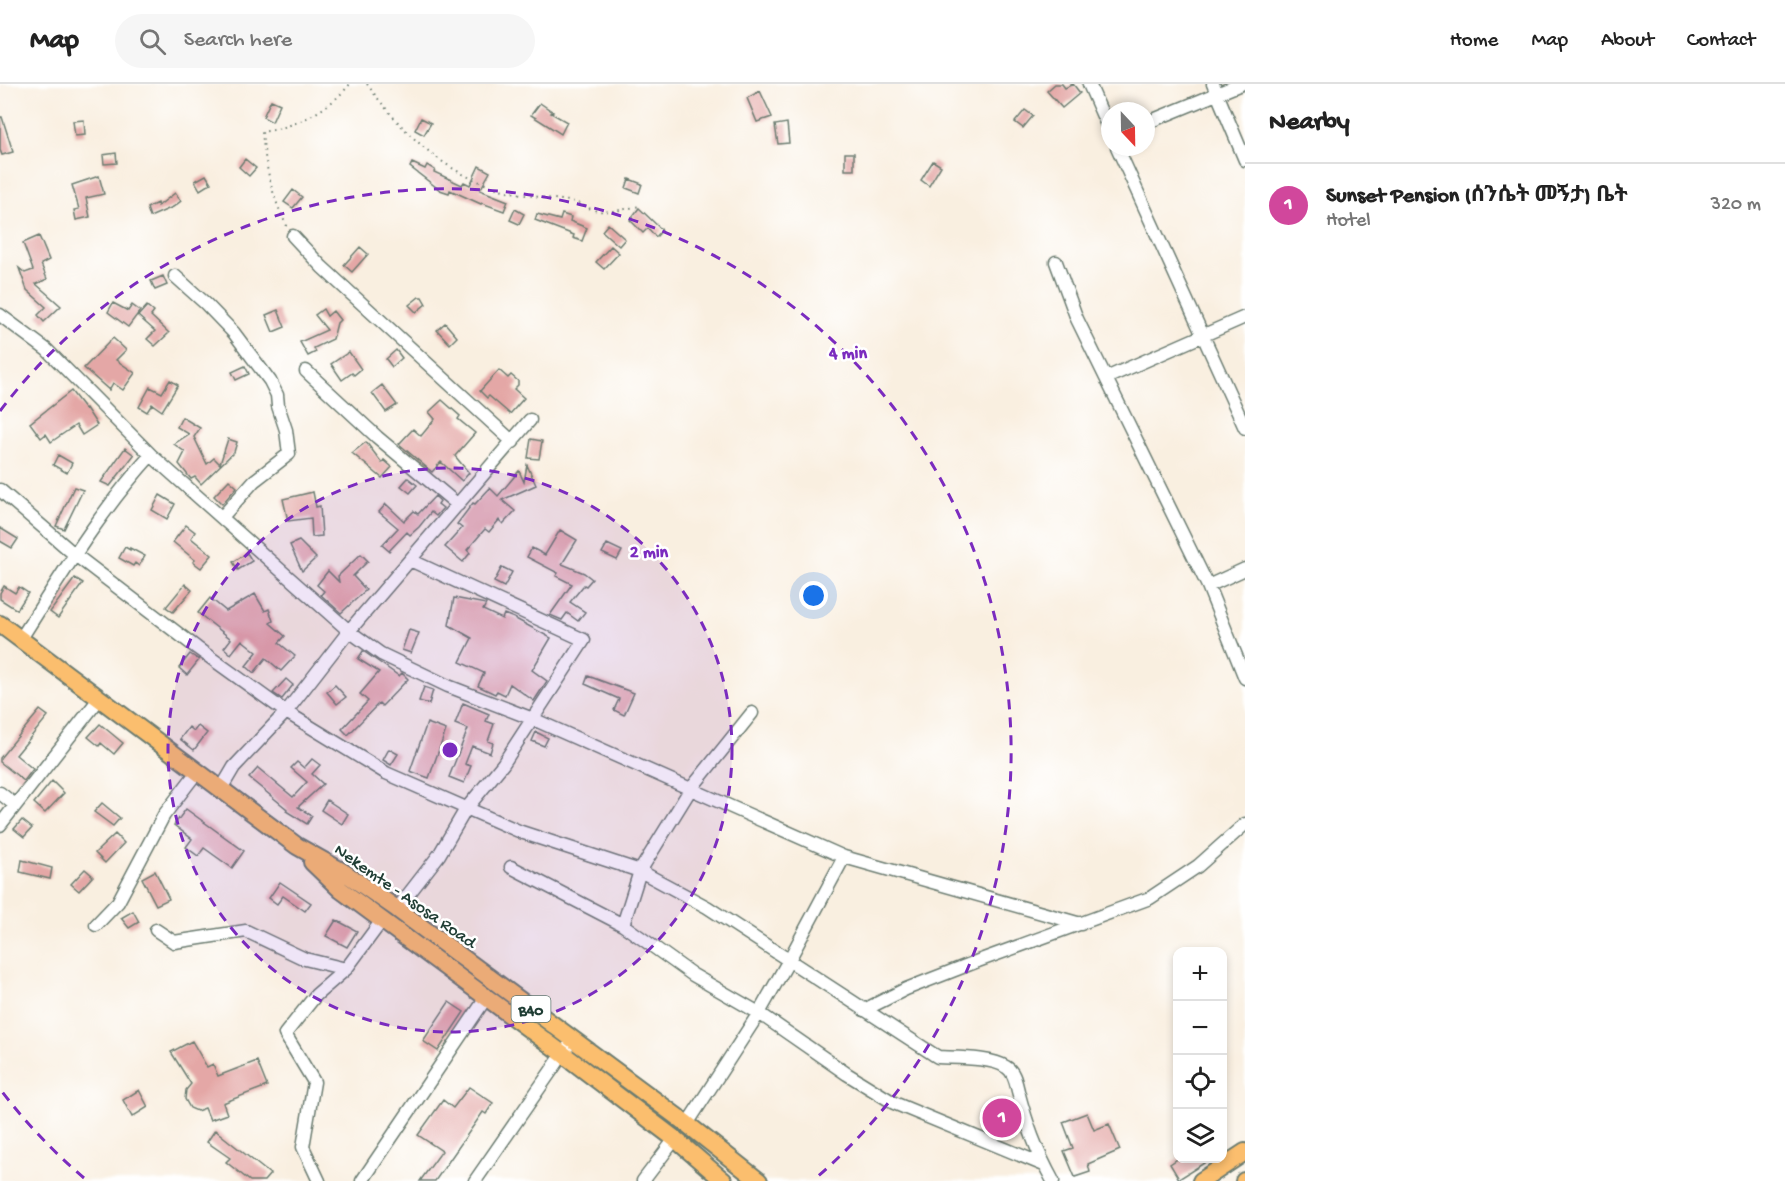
<!DOCTYPE html>
<meta charset="utf-8">
<style>
:root{--surface:#fff;--page:#f6f6f6;--text:#222;--muted:#767676;--line:#e0e0e0;--accent:#0f766e}
body{margin:0;font-family:"Gochi Hand","Noto Sans Ethiopic",sans-serif;background:var(--page);color:var(--text)}
.controls{position:absolute;right:18px;bottom:18px;display:grid;overflow:hidden;border-radius:12px;box-shadow:0 3px 9px #0003}
.controls button{width:54px;height:54px;display:grid;place-items:center;padding:0;border:0;border-bottom:2px solid var(--line);background:var(--surface);color:var(--text);font:30px sans-serif}
.compass{position:absolute;left:1101px;top:18px;width:54px;height:54px;border-radius:50%;background:var(--surface);box-shadow:0 3px 9px #0003;rotate:158deg}
.you{position:absolute;left:814px;top:512px;width:21px;height:21px;margin:-15px;border:4px solid #fff;border-radius:50%;background:#1a73e8;box-shadow:0 0 0 9px #1a73e833}
.badge{display:grid;place-items:center;width:39px;height:39px;border-radius:50%;background:var(--accent);color:#fff;font-size:20px;font-weight:700}
.pin{position:absolute;translate:-50% -50%;border:3px solid #fff;box-shadow:0 2px 6px #0006}
.list{margin:0;padding:0;list-style:none}
h2{display:flex;justify-content:space-between;align-items:center;height:78px;margin:0;padding:0 24px;font-size:26px}
h2 small{font-size:20px;font-weight:400;color:var(--muted)}
.list li{display:grid;grid-template-columns:39px 1fr auto;gap:18px;align-items:center;box-sizing:border-box;height:84px;padding:0 24px;border-top:2px solid var(--line)}
.list b{display:block;font-size:22px;white-space:nowrap}
.list p{margin:0;font-size:20px;white-space:nowrap;color:var(--muted)}
.list em{font-size:20px;font-style:normal;color:var(--muted)}
.icon{flex:none;width:33px;height:33px;fill:none;stroke:currentColor;stroke-width:2;stroke-linecap:round;stroke-linejoin:round}
.map{position:relative;flex:none;width:1245px;height:1097px;overflow:hidden}
header{display:flex;align-items:center;gap:36px;box-sizing:border-box;height:84px;padding:0 30px;background:var(--surface);border-bottom:2px solid var(--line)}
header strong{font-size:28px}
nav{display:flex;gap:33px;margin-inline-start:auto;font-size:21px}
.search{width:420px;height:54px;background:var(--page);display:flex;align-items:center;gap:15px;box-sizing:border-box;padding:0 21px;border-radius:33px;color:var(--muted);font-size:22px}
main{display:flex}
aside{flex:1;background:var(--surface)}
.map>svg:first-child{display:block}
</style>
<header>
<strong>Map</strong>
<div class="search"><svg class="icon" aria-label="search" viewBox="0 0 24 24"><circle cx="10" cy="10" r="6"/><path d="M15 15l6 6"/></svg>Search here</div>
<nav><a>Home</a><a>Map</a><a>About</a><a>Contact</a></nav>
</header>
<main>
<div class="map">
<svg width="1245" height="1097" viewBox="0 0 1245 1097">
<rect width="100%" height="100%" fill="#fff"/>
<filter id="ink" filterUnits="userSpaceOnUse"><feTurbulence type="fractalNoise" baseFrequency=".0167" numOctaves="2"/><feDisplacementMap in="SourceGraphic" scale="12" xChannelSelector="R" yChannelSelector="G"/><feConvolveMatrix kernelMatrix="1 2 1 2 8 2 1 2 1" color-interpolation-filters="sRGB"/></filter>
<filter id="wash" filterUnits="userSpaceOnUse"><feTurbulence type="fractalNoise" baseFrequency=".008" numOctaves="4" result="noise"/><feDisplacementMap in="SourceGraphic" scale="24" xChannelSelector="R" yChannelSelector="G"/><feGaussianBlur stdDeviation="1.35" result="paint"/><feColorMatrix in="noise" values="0 0 0 0 0 0 0 0 0 0 0 0 0 0 0 0 0 1.4 0 .05"/><feComposite in="paint" operator="in"/></filter>
<g filter="url(#wash)">
<rect width="100%" height="100%" fill="#f9efe0"/>
<g id="blocks">
<path fill="#e4a7a6" d="M1055,0H1062L1065,4L1073,0L1080,9L1062,24L1047,7Z
M760,7L772,33L757,38L747,14Z
M271,16L280,20L272,38L263,33Z
M540,19L553,28L551,29L567,38L561,50L531,31Z
M1025,26L1033,32L1023,44L1015,38Z
M0,33H2L13,68L2,71L0,66Z
M421,34L431,39L424,51L415,46Z
M84,36L85,51L75,52L73,37Z
M787,39L789,59L778,60L775,41Z
M116,69L117,79L104,80L103,71Z
M845,69H854V86H845Z
M245,75L256,84L249,92L239,83Z
M933,77L941,82L929,102L921,96Z
M412,79L425,85L427,81L435,86L434,88L462,101L464,98L470,101L479,82L490,88L480,106L508,117L504,127L482,119L481,120L450,106L449,109L440,106L410,83Z
M206,91L211,99L200,106L195,97Z
M99,92L104,110L86,114L90,133L76,136L74,126L79,125L72,101Z
M629,95L642,100L639,109L626,104Z
M293,106L302,113L293,124L284,118Z
M175,109L181,117L173,123L150,133L147,124L157,119L158,122Z
M639,124L662,146L656,153L648,144L643,149L630,136Z
M515,125L524,130L519,140L510,136Z
M537,130L560,136L562,130L571,133L570,137L587,144L582,157L573,154L574,151L535,136Z
M608,140L625,155L619,162L602,147Z
M39,152L49,176L41,180L47,195L36,200L61,222L44,238L38,231L46,223L27,206L19,184L25,189L33,186L23,159Z
M611,162L619,169L604,185L596,178Z
M360,163L368,170L352,188L344,181Z
M163,192L167,201L155,206L151,197Z
M419,213H422L426,220L416,228L409,221Z
M113,219L128,227L132,221L140,227L128,243L108,228Z
M147,222L154,228L151,232L169,249L155,262L147,255L155,247L138,232Z
M323,225L327,232L333,227L340,236L337,239L333,255L314,264L316,268L308,272L300,258L327,246L315,231Z
M278,226L285,243L273,248L266,231Z
M445,239L457,253L450,260L437,246Z
M113,254L126,266L116,276L135,289L123,306L113,299L109,306L84,284Z
M396,266L402,274L392,283L386,275Z
M349,268L361,285L354,291L352,289L342,296L331,280Z
M245,282L249,290L236,296L232,288Z
M499,286L508,294L511,291L518,297V301L514,305L524,314L510,330L489,312L487,314L480,307Z
M170,296L178,301L162,327L152,320L147,328L139,323L150,303L162,309Z
M382,301L397,321L386,328L372,309Z
M71,307L85,325L86,324L97,341L82,351L76,341L51,358L46,350L41,354L30,339Z
M442,316L460,332L458,335L475,349L455,372L469,389L462,397L441,378L432,388L399,360L413,345L421,352L435,335L429,328Z
M182,333L200,344L194,353L207,380L214,374L220,380L228,355L237,358L234,368L201,400L195,393L191,395L179,380L185,368L174,360L189,350L177,343Z
M531,355L542,357L539,375L528,374Z
M366,358L382,379L384,376L392,383L382,394L352,369Z
M125,364L134,371L110,402L101,398Z
M58,371L72,379L67,389L53,381Z
M527,381L536,401L502,416L515,427L503,440L499,436L489,448L485,445L467,466L470,469L463,478L445,463L462,444L457,440L473,419L475,420L490,404L498,412L519,387L524,398Z
M408,394L417,401L410,409L401,402Z
M229,396L237,403L222,420L214,412Z
M74,403L83,406L64,445L56,442Z
M313,408L316,423L320,422L322,452L312,453L311,434L288,437L283,415Z
M160,411L175,420L167,435L152,426Z
M435,412L440,417L438,420L443,424L436,432L431,428L419,443L410,451L407,448L389,467L382,461L398,444L379,428L386,420L404,437L414,427L418,430Z
M186,441L195,448L191,454L212,471L201,484L193,478L195,476L173,458Z
M0,444L18,455L12,464L0,457Z
M560,446L577,456L562,480L584,489L592,495L586,502L584,501L570,518L585,528L578,537L567,529L562,536L550,531L572,500L556,492L558,489L527,473L532,464L545,471Z
M299,457L316,474L302,487L290,461Z
M607,460L622,467L617,476L602,469Z
M125,463L130,466V464L145,472L139,482L135,479L133,482L119,474Z
M247,469L252,477L238,486L233,478Z
M361,470L368,477L353,492L366,506L341,529L321,511L324,507L317,501L328,487L339,498L338,492Z
M502,483L512,488L504,503L494,498Z
M75,494L83,499L58,534L50,528Z
M185,500L192,506L173,528L166,523Z
M4,502L15,509L19,503L28,509L17,526L0,515V509Z
M255,510L265,527L269,525L273,537L270,539L285,552L279,559L295,572L281,587L266,574L254,589L246,582L257,568L242,556L231,570L224,564L231,555L198,529L210,514L226,527Z
M454,514L486,520L483,526L502,535L504,530L514,534L551,554L532,586L547,597L534,617L510,600L505,611L497,607L495,610L478,602L484,589L460,578L472,554L449,541Z
M409,546L419,549L411,569L402,566Z
M363,567L399,592L402,589L408,595L382,622L379,619L348,651L342,645L368,617L360,610L379,588L358,575Z
M190,570L199,576L187,591L179,584Z
M588,592L634,609L624,631L614,626L619,615L585,600Z
M286,595L293,601L282,615L273,609Z
M335,601L346,613L337,620L327,608Z
M424,603L433,606L429,620L419,617Z
M463,619L489,630L486,637L494,640L488,657L493,659L490,669L472,662L465,680L471,682L464,699L449,693L468,645L455,640Z
M40,626L48,632L16,671L33,685L24,697L0,678V674Z
M427,639L446,646L429,694L410,687Z
M100,640L123,659L114,670L101,659L99,662L88,653Z
M198,642L207,649L194,666L180,655L189,643L194,647Z
M536,648L548,654L544,662L532,657Z
M389,665L398,670L391,681L383,676Z
M312,675L320,681L312,690L323,700L298,723L312,732L307,740L286,727L287,725L249,694L258,684L293,713L307,698L291,684L297,678L304,684Z
M52,697L64,709L45,729L34,719Z
M327,716L348,730L342,740L321,726Z
M102,719L120,734L113,742L94,728Z
M186,725L244,767L232,784L204,764L198,772L186,763L192,755L174,741Z
M22,736L32,744L24,753L14,745Z
M115,750L124,759L105,779L95,769Z
M22,776L52,784L50,795L20,788Z
M85,785L93,792L79,807L71,800Z
M155,787L169,815L156,821L142,794Z
M280,798L311,819L305,827L283,812L277,820L269,814Z
M133,827L139,838L129,844L121,834Z
M336,836L357,847L347,863L326,852Z
M449,918L464,928L438,967L423,957Z
M192,957L207,983L213,980L218,992L257,977L267,1002L223,1019L227,1030L210,1036L205,1024L197,1027L190,1024L185,1015L186,1006L191,1000L171,968Z
M469,1003L493,1019L486,1030L483,1028L435,1097H420L442,1067L418,1051L443,1016L453,1024Z
M139,1006L148,1023L132,1033L123,1016Z
M1087,1029L1094,1046L1109,1040L1120,1066L1088,1080L1090,1088L1075,1093L1064,1067L1073,1064L1063,1038Z
M215,1046L270,1090L264,1097H250L226,1078L230,1074L207,1058Z
M1179,1074H1212L1179,1095L1170,1080Z"/>
</g>
</g>
<g filter="url(#ink)">
<use href="#blocks" fill-opacity="0" stroke="#6b7b70" stroke-width="1.5"/>
<g fill="none" stroke-linecap="round" stroke-linejoin="round">
<g stroke="#6b7b70" stroke-width="15">
<path id="minor" d="M1089,0L1110,48
M1213,0L1245,76
M1146,39L1241,0
M1117,63L1245,344
M293,152L322,183L513,358
M1056,178L1077,235L1208,502L1245,594
M175,192L206,220L234,249L270,297L277,311L278,322L286,346L289,370L254,397L222,433
M0,231L47,266L151,371L349,547L381,570L448,602L533,635L844,773L1081,840
M306,287L377,353L458,421
M1106,294L1245,233
M0,406L74,470L197,564L286,628L386,689L521,748L640,787L707,823L933,970L938,973C956,974 992,973 1006,983C1014,987 1016,999 1018,1007C1027,1041 1036,1066 1053,1097
M1208,502L1245,485
M20,556C61,492 100,427 151,371
M221,705L234,683L286,628L349,547L530,336
M0,709L15,721
M0,741L99,615
M511,783L623,841L693,891L759,929L847,990L894,1019L1044,1081
M397,825L439,771L466,725L503,680L584,556L410,476
M96,841L118,818L164,731L197,688
M623,841L640,787L690,706L752,629
M156,846L174,858L246,847L305,875L346,885
M864,926L906,905L978,877L1150,814L1198,782L1245,740
M687,1040L759,929L789,876L844,773
M319,1097L303,1063L314,998L285,950L316,911L346,885L383,835
M362,1097L486,914
M475,1097L567,964
M643,1097L675,1055"/>
</g>
<g stroke="#6b7b70" stroke-width="20">
<path id="highway" d="M0,540L297,762L345,789L397,825L687,1040L759,1097
M312,778L341,806L563,970L675,1055L724,1097
M1201,1097L1245,1068
M1244,1097H1245"/>
</g>
<path stroke="#6b7b70" stroke-width="2" stroke-dasharray="1.5 4.5" stroke-linecap="butt" d="M367,0C396,40 434,80 480,98C508,110 539,113 569,117C580,118 589,126 599,127C612,129 628,124 640,122
M287,142C272,114 265,80 262,48C296,43 329,26 350,0"/>
<use href="#minor" stroke="#fff" stroke-width="12"/>
<use href="#highway" stroke="#fbbe6e" stroke-width="16"/>
</g>
</g>
<circle cx="450" cy="666" r="282" fill="#7b2cbf" fill-opacity=".12"/>
<g fill="none" stroke="#7b2cbf" stroke-width="3" stroke-dasharray="10 8">
<circle cx="450" cy="666" r="282"/>
<path d="M84 1094A563 563 0 0 1 0 1005M0 327A563 563 0 1 1 816 1094"/>
</g>
<g text-anchor="middle" stroke-width="5" stroke-linejoin="round" paint-order="stroke">
<rect fill="#fff" stroke="#627771" stroke-width="1.5" x="511.5" y="912" width="39" height="26" rx="4.5"/>
<g font-size="16" font-weight="bold" fill="#1f3d34">
<text x="531" y="931">B40</text>
</g>
<g font-size="18" fill="#1f3d34" stroke="#fff">
<text transform="translate(406 811) rotate(35)" y="6">Nekemte - Asosa Road</text>
</g>
</g>
<circle cx="450" cy="666" r="9" fill="#7b2cbf" stroke="#fff" stroke-width="3"/>
<g font-size="18" text-anchor="middle" font-weight="bold" fill="#7b2cbf" stroke="#fff" stroke-width="5" stroke-linejoin="round" paint-order="stroke">
<text x="848" y="274">4 min</text>
<text x="649" y="473">2 min</text>
</g>
</svg>
<div class="controls">
<button>+</button>
<button>−</button>
<button><svg class="icon" aria-label="locate" viewBox="0 0 24 24"><circle cx="12" cy="12" r="6"/><path d="M12 2v4M12 18v4M2 12h4M18 12h4"/></svg></button>
<button><svg class="icon" aria-label="layers" viewBox="0 0 24 24"><path d="M12 4l9 5-9 5-9-5zM3 14l9 5 9-5"/></svg></button>
</div>
<svg class="compass" viewBox="-18 -18 36 36"><path d="M0-13l5 13h-10z" fill="#e53935"/><path d="M0 13l5-13h-10z" fill="#767676"/></svg>
<div class="you"></div>
<div class="pin badge" style="left:1002px;top:1034px;background:#d1479c">1</div>
</div>
<aside>
<h2>Nearby<small></small></h2>
<ul class="list">
<li><span class="badge" style="background:#d1479c">1</span><div><b>Sunset Pension (ሰንሴት መኝታ) ቤት</b><p>Hotel</p></div><em>320 m</em></li>
</ul>
</aside>
</main>
